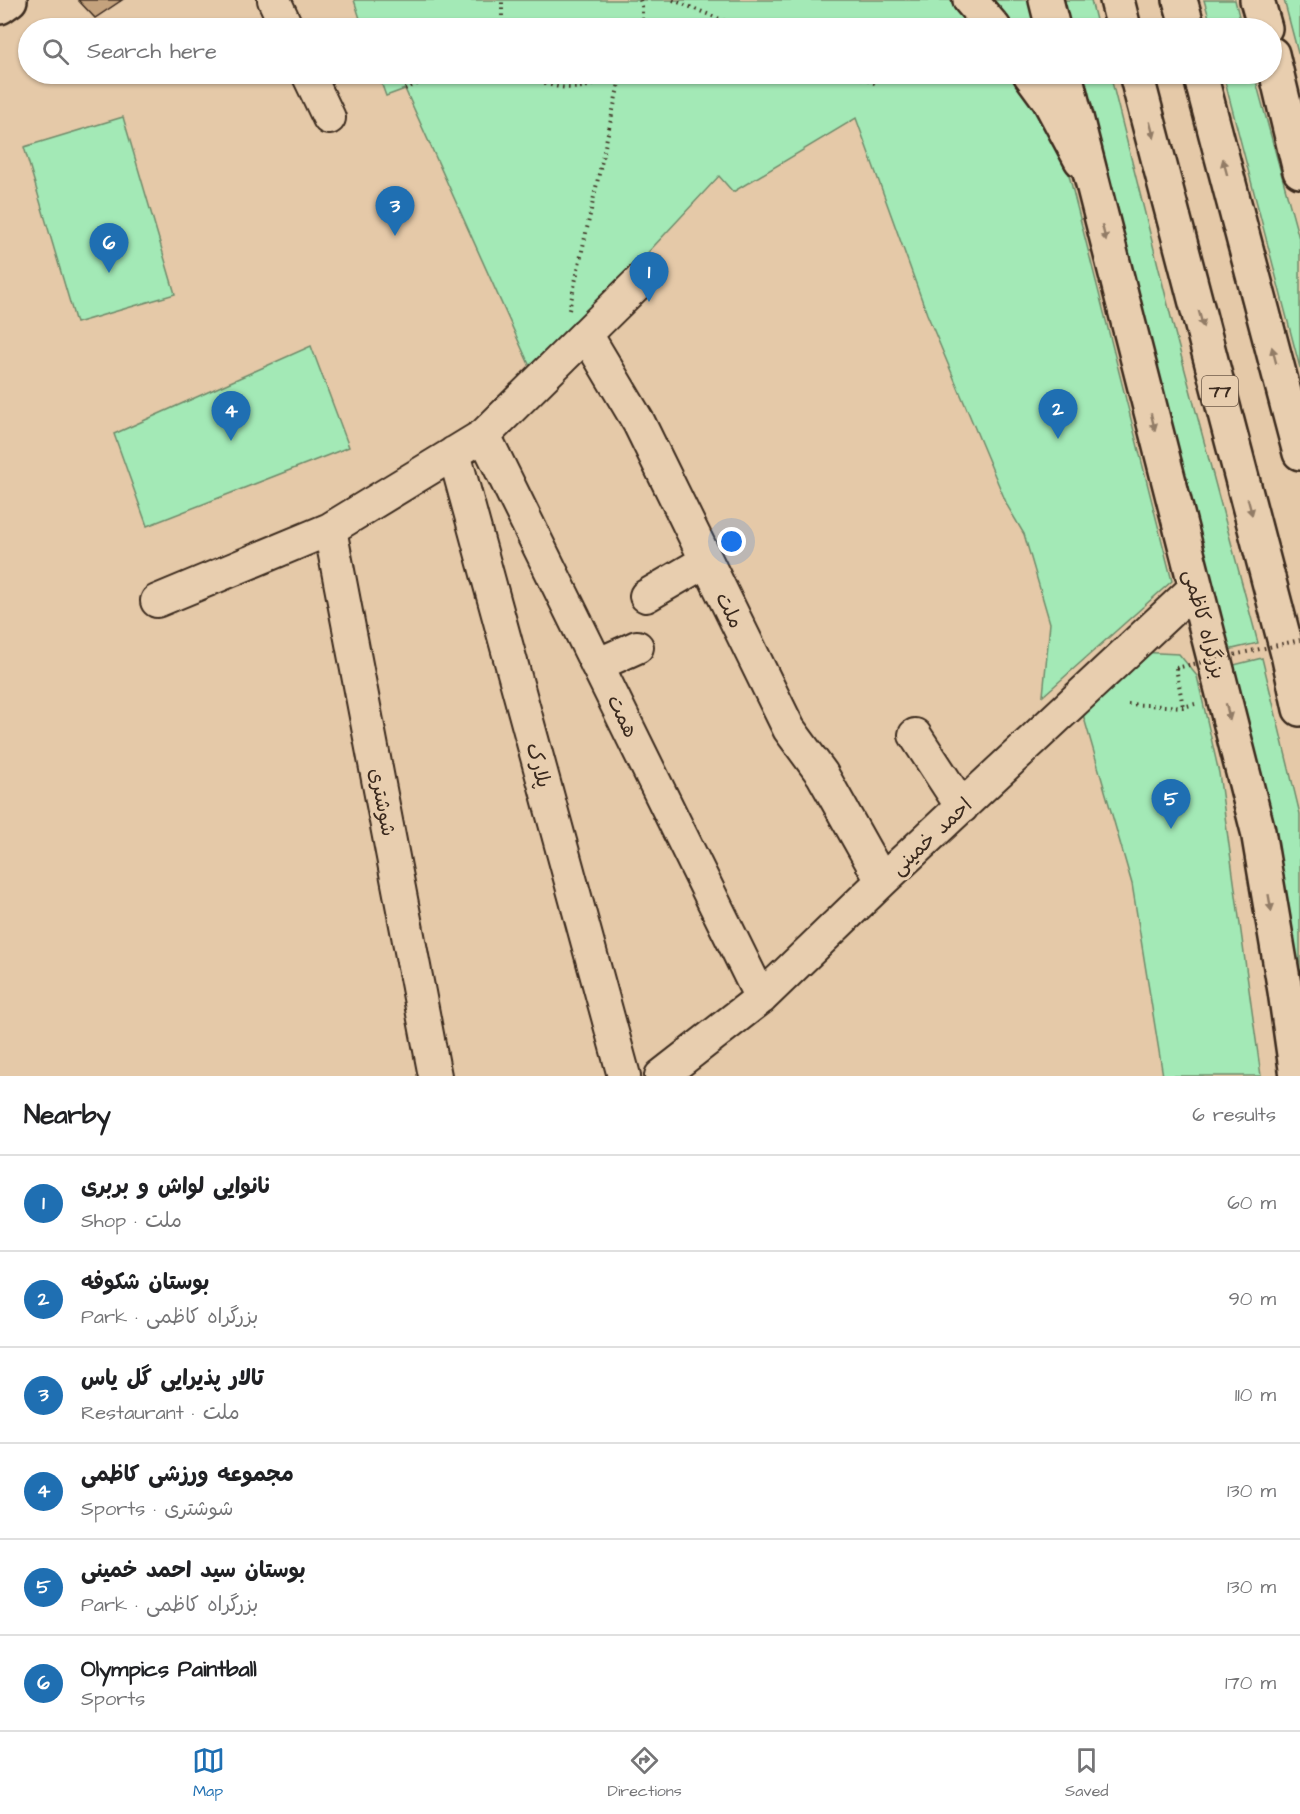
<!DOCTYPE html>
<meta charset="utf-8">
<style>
:root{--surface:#fff;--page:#f6f6f6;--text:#202124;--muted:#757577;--line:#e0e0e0;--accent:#1f6fb2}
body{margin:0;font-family:"Architects Daughter","Playpen Sans Arabic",sans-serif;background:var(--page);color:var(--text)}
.you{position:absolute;left:732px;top:542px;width:21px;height:21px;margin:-15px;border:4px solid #fff;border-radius:50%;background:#1a73e8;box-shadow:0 0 0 9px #1a73e833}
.badge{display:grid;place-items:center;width:39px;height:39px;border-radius:50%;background:var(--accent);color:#fff;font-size:20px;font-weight:700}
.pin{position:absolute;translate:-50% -50px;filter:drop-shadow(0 2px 3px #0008)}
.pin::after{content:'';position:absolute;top:32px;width:21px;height:18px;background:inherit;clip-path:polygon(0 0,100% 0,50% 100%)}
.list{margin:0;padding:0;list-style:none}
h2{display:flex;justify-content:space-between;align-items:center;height:78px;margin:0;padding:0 24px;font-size:26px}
h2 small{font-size:20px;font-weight:400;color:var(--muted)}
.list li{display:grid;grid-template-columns:39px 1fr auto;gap:18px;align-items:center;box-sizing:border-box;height:96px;padding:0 24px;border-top:2px solid var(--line)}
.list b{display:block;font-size:22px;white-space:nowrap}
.list p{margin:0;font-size:20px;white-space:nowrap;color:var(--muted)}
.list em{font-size:20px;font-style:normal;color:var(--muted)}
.icon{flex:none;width:33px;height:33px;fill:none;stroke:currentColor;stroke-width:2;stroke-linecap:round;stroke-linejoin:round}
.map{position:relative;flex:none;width:1300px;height:1076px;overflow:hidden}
.search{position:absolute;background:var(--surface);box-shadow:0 2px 4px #0004;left:18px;right:18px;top:18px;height:66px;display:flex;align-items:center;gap:15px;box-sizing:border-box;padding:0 21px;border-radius:33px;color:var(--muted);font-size:22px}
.sheet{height:654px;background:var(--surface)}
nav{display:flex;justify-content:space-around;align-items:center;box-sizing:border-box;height:84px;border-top:2px solid var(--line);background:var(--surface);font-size:16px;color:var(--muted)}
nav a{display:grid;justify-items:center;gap:3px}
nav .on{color:var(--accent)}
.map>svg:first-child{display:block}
</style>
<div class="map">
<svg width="1300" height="1076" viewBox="0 0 1300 1076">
<rect width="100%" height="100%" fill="#e5c9a8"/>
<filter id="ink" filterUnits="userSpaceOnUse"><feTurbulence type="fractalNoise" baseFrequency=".0167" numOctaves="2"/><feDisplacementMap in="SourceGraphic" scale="12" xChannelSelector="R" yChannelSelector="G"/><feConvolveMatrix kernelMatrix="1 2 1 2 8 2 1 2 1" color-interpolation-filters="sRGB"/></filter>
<g filter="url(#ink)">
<path fill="#a3e9b6" stroke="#6f8a6a" stroke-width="1.5" d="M354,0H950L974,28H363Z
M990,0H1028L1036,28H1012Z
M1059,0H1091L1098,28H1067Z
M1204,0H1235L1242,28H1212Z
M1284,0H1300V55L1298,53Z
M378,74H1010L1035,110L1068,171L1172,581L1043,696L1050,623L1024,534L1008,507L927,314L856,118L733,192L719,176L561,346L532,371L405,89L386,96Z
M1079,74H1110L1175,333L1258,643L1228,650Z
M1223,74H1254L1300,242V368Z
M123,117L175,294L76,323L24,147Z
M311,346L349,447L147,526L114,434Z
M1138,652L1179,654L1197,676L1219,773L1261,1076H1163L1132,884L1080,704Z
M1262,658L1300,814V993L1287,907L1234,665Z"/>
<path fill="#c4a27d" stroke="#3b2a1e" stroke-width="1.5" d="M78,0H122L95,18Z"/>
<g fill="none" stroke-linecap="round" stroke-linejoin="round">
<g stroke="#3b2a1e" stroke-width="36">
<path id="minor" d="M274,0L287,28
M308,74L329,118
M586,334L639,423L789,729L822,774L882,881
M484,435L761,998
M454,453L624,1076
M330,529L435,1076
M646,596L706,561
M157,601L330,529L484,435L650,271
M597,665L637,647
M915,735L962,807
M661,1076L761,998L882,881L1195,588"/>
</g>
<g stroke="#3b2a1e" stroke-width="38">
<path id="major" d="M970,0L994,28
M0,7L10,0
M1030,74L1049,100L1081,160"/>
</g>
<g stroke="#3b2a1e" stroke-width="38">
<path id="highway" d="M1046,0L1053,28
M1117,0L1124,28
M1180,0L1188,28
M1257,0L1265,28
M1272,54L1300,171
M1065,74L1258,831L1285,991L1297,1076
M1136,74L1288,654L1300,709
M1200,74L1300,453"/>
</g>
<path stroke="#3b2a1e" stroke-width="4" stroke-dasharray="1.5 4.5" stroke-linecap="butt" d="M640,0L642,6V28
M673,0L742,28
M502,28V0
M529,74C555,93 588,92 614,74
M851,74L877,84
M405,89L442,74
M569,310L621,74
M1176,668L1183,707
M1128,704L1183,707L1195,704"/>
<use href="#minor" stroke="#e8ceaf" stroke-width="32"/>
<use href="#major" stroke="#e8ceaf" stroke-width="33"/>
<use href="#highway" stroke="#e8ceaf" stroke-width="33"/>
<path stroke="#3b2a1e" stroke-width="4" stroke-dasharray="1.5 4.5" stroke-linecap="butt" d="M1176,668L1300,640"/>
</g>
<defs><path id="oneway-solid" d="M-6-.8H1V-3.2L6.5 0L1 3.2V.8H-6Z" transform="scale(1.5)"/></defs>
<g fill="#927c66">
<use href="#oneway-solid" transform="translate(1152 130) rotate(75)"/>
<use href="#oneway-solid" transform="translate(1225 167) rotate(-105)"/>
<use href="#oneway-solid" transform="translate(1104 233) rotate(76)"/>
<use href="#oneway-solid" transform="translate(1201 319) rotate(75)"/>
<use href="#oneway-solid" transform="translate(1274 355) rotate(-105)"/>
<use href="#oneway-solid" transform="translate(1153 422) rotate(76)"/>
<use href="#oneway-solid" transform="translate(1250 507) rotate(75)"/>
<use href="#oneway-solid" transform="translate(1228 712) rotate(76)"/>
<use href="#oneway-solid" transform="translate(1270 903) rotate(80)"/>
</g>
</g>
<g text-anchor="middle" stroke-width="6" stroke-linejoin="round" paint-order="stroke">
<rect fill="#e8ceaf" stroke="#6f5b4a" stroke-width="1.5" x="1202" y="376" width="36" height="30" rx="4.5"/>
<g font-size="18" font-weight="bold" fill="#3b2a1e">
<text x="1220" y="397">77</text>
</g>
<g font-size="20" fill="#3b2a1e" stroke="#e8ceaf">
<text transform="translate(730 610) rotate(64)" y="7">ملت</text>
<text transform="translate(1205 624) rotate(75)" y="7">بزرگراه کاظمی</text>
<text transform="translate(623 716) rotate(64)" y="7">همت</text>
<text transform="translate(539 765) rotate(75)" y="7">پلارک</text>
<text transform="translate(383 802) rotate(79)" y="7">شوشتری</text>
<text transform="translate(931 836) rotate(-43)" y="7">احمد خمینی</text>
</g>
</g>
</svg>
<div class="you"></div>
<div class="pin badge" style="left:649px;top:302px">1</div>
<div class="pin badge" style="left:1058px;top:439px">2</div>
<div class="pin badge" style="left:395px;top:236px">3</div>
<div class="pin badge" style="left:231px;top:441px">4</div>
<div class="pin badge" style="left:1171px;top:829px">5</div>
<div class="pin badge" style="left:109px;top:273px">6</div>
<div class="search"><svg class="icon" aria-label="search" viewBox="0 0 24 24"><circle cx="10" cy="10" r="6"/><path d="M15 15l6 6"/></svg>Search here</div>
</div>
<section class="sheet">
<h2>Nearby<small>6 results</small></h2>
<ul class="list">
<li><span class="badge">1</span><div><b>نانوایی لواش و بربری</b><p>Shop · ملت</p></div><em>60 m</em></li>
<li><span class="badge">2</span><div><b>بوستان شکوفه</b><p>Park · بزرگراه کاظمی</p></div><em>90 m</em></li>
<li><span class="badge">3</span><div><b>تالار پذیرایی گل یاس</b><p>Restaurant · ملت</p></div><em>110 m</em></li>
<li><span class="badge">4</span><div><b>مجموعه ورزشی کاظمی</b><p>Sports · شوشتری</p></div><em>130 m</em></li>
<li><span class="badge">5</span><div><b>بوستان سید احمد خمینی</b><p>Park · بزرگراه کاظمی</p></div><em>130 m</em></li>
<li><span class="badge">6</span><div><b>Olympics Paintball</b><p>Sports</p></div><em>170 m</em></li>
</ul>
</section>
<nav>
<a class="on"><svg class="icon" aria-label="map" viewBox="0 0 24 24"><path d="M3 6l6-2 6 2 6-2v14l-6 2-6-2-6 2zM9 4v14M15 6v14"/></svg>Map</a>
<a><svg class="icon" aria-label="directions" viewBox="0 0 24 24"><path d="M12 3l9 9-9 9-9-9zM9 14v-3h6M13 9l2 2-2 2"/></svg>Directions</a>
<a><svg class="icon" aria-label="saved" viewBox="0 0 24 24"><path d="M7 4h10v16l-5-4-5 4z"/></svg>Saved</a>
</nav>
